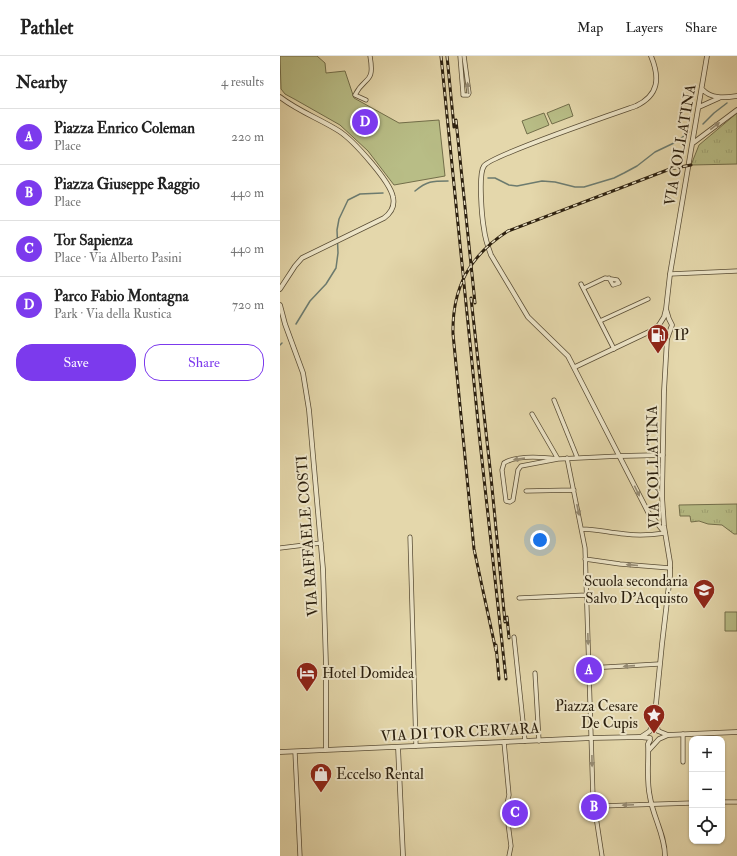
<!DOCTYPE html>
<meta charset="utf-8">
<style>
:root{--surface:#fff;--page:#f6f6f6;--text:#222;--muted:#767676;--line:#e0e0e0;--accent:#7c3aed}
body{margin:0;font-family:"IM FELL Double Pica",serif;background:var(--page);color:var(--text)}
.controls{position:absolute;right:12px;bottom:12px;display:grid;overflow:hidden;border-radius:8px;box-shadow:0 1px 3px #0004}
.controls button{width:36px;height:36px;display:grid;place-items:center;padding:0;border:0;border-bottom:1px solid var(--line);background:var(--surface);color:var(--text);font:20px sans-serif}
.you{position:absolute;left:260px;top:484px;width:14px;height:14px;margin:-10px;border:3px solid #fff;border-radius:50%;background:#1a73e8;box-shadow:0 0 0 6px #1a73e833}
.badge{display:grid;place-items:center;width:26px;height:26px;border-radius:50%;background:var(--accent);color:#fff;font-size:13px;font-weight:700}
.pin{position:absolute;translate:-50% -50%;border:2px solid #fff;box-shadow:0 1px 4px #0006}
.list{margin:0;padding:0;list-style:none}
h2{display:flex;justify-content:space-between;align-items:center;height:52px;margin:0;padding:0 16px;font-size:17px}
h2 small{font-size:13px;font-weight:400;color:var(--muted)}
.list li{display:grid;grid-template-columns:26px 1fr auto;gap:12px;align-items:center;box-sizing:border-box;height:56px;padding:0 16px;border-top:1px solid var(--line)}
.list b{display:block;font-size:15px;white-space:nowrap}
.list p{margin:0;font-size:13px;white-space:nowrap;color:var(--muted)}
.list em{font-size:13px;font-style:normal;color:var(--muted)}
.actions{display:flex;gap:8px;padding:12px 16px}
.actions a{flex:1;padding:9px 0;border:1px solid var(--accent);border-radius:16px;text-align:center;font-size:14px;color:var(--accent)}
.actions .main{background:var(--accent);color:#fff}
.icon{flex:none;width:22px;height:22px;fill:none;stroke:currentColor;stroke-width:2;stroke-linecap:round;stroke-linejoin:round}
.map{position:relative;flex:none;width:457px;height:800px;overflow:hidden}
header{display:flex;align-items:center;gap:24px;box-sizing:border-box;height:56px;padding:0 20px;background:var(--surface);border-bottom:1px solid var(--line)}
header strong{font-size:19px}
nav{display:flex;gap:22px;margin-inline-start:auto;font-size:14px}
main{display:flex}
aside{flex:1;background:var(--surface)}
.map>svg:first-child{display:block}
</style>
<header>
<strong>Pathlet</strong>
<nav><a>Map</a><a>Layers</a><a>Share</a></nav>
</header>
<main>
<aside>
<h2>Nearby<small>4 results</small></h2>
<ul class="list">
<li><span class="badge">A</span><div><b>Piazza Enrico Coleman</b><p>Place</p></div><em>220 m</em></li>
<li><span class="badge">B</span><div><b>Piazza Giuseppe Raggio</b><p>Place</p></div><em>440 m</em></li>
<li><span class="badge">C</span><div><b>Tor Sapienza</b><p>Place · Via Alberto Pasini</p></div><em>440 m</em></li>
<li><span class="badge">D</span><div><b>Parco Fabio Montagna</b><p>Park · Via della Rustica</p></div><em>720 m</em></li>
</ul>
<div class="actions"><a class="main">Save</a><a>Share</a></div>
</aside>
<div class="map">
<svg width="457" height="800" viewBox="0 0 457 800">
<defs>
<pattern id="grass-tufts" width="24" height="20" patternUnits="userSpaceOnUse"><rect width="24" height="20" fill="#b8bd86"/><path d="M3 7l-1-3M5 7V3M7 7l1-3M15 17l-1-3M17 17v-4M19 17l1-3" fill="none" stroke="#9ea272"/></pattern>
</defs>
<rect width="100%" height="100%" fill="#e4d7ab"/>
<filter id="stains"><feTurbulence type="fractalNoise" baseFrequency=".005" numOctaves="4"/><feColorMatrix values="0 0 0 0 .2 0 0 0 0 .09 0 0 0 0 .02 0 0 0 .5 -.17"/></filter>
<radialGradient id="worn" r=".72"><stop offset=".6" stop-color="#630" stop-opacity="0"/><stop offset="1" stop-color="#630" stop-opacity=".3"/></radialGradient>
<path fill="url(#grass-tufts)" stroke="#726e4a" d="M457,57V108L411,109L419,89Z
M457,448V478H454L442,469L428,468L419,465L411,466L410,460H400L399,449Z"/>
<path fill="#b8bd86" stroke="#726e4a" d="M0,0H37L45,7L46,17L65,15L74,42L119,67L159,64L165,120L114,129L88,95L60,69L16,44L5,38L1,33Z
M289,48L293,60L272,68L267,57Z
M264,57L269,69L247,78L242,65Z
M445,556H457V575H445Z"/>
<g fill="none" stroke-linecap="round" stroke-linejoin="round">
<path stroke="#6c7b6f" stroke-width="1.5" d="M423,68L434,57L447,47
M208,122H215L229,129L237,130L262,125L275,126L295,131H304L334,122L344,117L357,110L375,96L396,86L409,76
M135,135C147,125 152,125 168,125
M16,268L30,245L46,228L56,212L58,197L57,174L59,163L68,144L80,138L103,137
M0,289L2,287"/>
<g stroke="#594d35" stroke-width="5">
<path id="minor" d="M180,0L183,37V39H188L189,37L184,0
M86,44L75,39C85,19 95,29 90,0
M390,218L457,215
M301,228L334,293
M304,232L325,222L337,224L339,227L333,229L329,222
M320,265L368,243
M274,344L297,401
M252,358L278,403
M287,402L305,492L313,741L322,800
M278,403C263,401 237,399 224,407L222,414L226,445L230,446L233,444L238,414L241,410L278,403L340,400
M246,435L294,434
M302,473C317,473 330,477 345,478C359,480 372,479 385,477
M130,481L136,690
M0,492L41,487
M305,503L340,508L390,512
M239,542L307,539
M234,581L245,685
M309,612L379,608
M255,617L259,685
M224,686L229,739L226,752L231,790L229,800
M15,696L20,800
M403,706V678
M313,743L318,745L321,750L412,747
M442,746H457"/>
</g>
<g stroke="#594d35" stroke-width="5.5">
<path id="tertiary" d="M371,0C380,22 379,39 356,50C336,57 210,100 204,110C198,118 202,162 204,173C205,182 208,191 211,199L248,261L288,300L368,456L385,477
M422,33C431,43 444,42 457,40
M0,41C18,55 40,63 59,75C73,84 110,125 113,141C115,150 111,157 104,162L22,202L15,210L0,233
M419,51L439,42
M413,87L457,54
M0,249L5,268L23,317L29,354L43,513L46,609V694
M387,283L379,272V269L384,261L386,253L390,218L427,0
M295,311L373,274L379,269
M340,400L383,399
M375,660L378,675L388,679L457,676
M361,681L370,675L375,658L382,588L390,520V506L384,470L382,440L384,335L387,283L392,269L389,263L386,253
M370,684L368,688C369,706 366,723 370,741C373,761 385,779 385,800
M118,691L123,800
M369,694L379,683L388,679
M0,696L311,682L360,681L370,682"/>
</g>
<use href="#minor" stroke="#ede5c8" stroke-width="3.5"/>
<use href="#tertiary" stroke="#ede5c8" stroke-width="4"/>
<g stroke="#2b1f0e" stroke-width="3">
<path id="rail" d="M161,0L200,386L226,623
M167,0L174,71
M176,64L195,247
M191,242L211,421L225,566
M227,561L229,582
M216,589L219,623
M216,595L194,493L173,278C172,232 189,200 228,175L390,113L411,109"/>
</g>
<use href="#rail" stroke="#ede5c8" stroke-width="1.5" stroke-dasharray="4.5" stroke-linecap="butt"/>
</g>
<defs><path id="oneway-solid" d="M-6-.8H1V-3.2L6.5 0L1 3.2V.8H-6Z"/></defs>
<g fill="#968c74">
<use href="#oneway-solid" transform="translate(188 32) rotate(-96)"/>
<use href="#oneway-solid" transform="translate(435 70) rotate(-38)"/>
<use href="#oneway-solid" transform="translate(239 403) rotate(172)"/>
<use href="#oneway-solid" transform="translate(357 435) rotate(64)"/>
<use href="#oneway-solid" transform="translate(298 454) rotate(78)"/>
<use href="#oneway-solid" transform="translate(352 509) rotate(-175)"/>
<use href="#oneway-solid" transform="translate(308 583) rotate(88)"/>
<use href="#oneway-solid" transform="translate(349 610) rotate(176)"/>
<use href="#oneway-solid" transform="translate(312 705) rotate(89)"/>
<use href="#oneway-solid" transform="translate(348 749) rotate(178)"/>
</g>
<defs>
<g id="fuel-pin" transform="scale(1.15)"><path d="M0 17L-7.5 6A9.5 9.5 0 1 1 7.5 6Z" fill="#8f2418" stroke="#ede5c8"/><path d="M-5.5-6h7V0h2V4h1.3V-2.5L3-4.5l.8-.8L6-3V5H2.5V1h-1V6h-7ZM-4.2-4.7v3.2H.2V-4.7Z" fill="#fff"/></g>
<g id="school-pin" transform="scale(1.15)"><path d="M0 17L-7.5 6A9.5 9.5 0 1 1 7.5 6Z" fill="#8f2418" stroke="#ede5c8"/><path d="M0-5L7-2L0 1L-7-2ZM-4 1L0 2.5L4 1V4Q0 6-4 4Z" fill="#fff"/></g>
<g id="hotel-pin" transform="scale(1.15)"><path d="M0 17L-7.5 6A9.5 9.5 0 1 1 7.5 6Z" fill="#8f2418" stroke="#ede5c8"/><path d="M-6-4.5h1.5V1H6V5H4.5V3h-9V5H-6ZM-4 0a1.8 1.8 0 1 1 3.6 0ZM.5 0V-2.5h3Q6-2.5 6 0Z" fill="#fff"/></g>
<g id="sight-pin" transform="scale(1.15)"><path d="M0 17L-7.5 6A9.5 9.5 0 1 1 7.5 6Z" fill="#8f2418" stroke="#ede5c8"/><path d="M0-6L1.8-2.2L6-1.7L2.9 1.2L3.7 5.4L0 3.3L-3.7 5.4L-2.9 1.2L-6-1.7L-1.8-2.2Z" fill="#fff"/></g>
<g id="shop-pin" transform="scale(1.15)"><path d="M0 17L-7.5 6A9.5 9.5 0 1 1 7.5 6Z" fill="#8f2418" stroke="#ede5c8"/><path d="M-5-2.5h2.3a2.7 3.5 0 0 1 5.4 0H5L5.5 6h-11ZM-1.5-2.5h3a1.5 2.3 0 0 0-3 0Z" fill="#fff"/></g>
</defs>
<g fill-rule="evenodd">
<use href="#fuel-pin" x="378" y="279"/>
<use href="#school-pin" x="424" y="534"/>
<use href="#hotel-pin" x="27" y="617"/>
<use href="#sight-pin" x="374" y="659"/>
<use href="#shop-pin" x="41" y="718"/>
</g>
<g text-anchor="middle" stroke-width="4" stroke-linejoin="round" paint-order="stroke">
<g font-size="15" fill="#2b1f0e" stroke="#ede5c8">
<text transform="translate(400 89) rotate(-80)" y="5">VIA COLLATINA</text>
<text transform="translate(373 411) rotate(-91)" y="5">VIA COLLATINA</text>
<text transform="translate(27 480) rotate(-94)" y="5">VIA RAFFAELE COSTI</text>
<text transform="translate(180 676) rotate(-3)" y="5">VIA DI TOR CERVARA</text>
</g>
<g font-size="15" fill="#2b1f0e" stroke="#ede5c8" text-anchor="start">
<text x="394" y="284">IP</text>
<text x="408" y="530" text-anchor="end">Scuola secondaria<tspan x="408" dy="17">Salvo D'Acquisto</tspan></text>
<text x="42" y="622">Hotel Domidea</text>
<text x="358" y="655" text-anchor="end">Piazza Cesare<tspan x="358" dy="17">De Cupis</tspan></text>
<text x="56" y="723">Eccelso Rental</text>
</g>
</g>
<rect width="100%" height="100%" filter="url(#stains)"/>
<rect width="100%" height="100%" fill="url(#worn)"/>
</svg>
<div class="controls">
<button>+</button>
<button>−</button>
<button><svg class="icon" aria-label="locate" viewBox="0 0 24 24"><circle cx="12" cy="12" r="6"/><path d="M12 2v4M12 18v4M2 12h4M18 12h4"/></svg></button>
</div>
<div class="you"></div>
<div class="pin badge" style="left:309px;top:614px">A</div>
<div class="pin badge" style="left:314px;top:751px">B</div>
<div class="pin badge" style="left:235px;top:757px">C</div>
<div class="pin badge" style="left:85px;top:66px">D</div>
</div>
</main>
